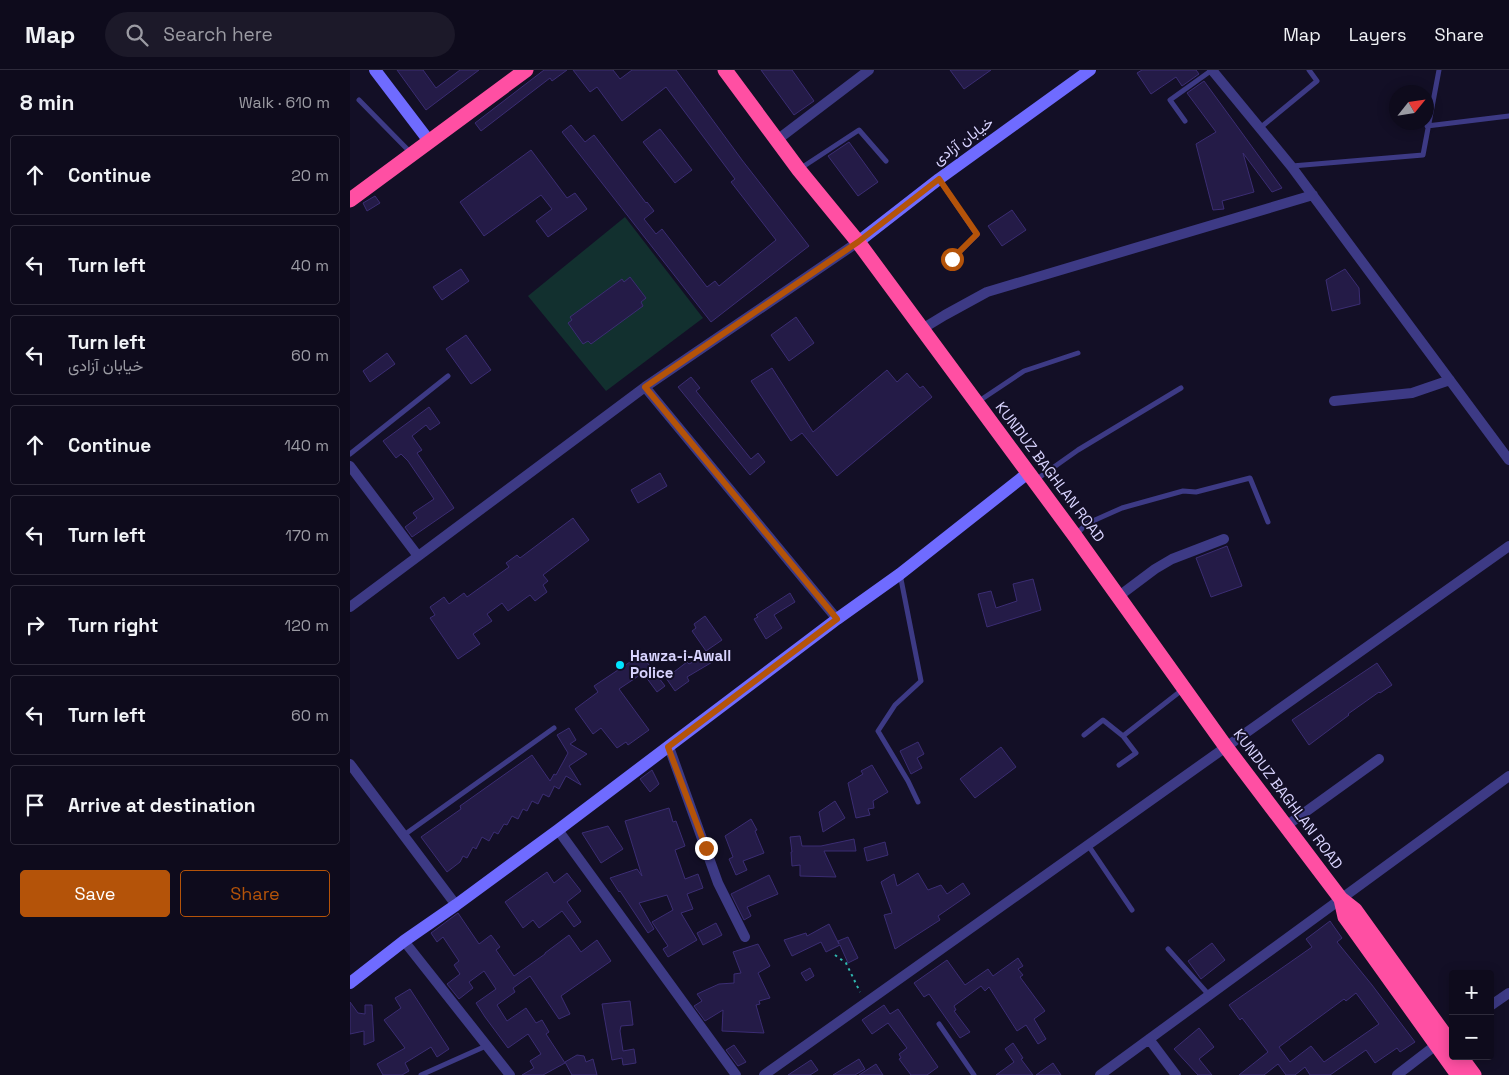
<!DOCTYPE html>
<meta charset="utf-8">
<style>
:root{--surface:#0e0b1c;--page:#1c1929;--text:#f1f3f6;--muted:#9b9ba3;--line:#2e2b3b;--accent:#b45309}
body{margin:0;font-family:"Space Grotesk",Vazirmatn,sans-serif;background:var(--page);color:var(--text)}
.controls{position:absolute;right:15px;bottom:15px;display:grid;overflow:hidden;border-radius:5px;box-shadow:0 2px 12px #0003}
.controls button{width:45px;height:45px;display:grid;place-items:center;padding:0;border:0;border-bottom:1px solid var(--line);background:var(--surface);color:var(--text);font:25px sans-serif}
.compass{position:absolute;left:1039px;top:15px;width:45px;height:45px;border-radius:50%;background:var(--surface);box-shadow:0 2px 12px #0003;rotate:60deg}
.stop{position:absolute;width:15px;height:15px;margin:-11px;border:4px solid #b45309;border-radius:50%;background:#fff}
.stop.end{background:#b45309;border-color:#fff;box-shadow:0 1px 5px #0008}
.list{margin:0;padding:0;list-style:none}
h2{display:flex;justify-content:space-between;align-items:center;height:65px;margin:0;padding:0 20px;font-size:21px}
h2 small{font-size:16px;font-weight:400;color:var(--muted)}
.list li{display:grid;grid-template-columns:32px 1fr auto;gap:15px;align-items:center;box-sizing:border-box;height:80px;margin:0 10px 10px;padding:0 10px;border:1px solid var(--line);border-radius:5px}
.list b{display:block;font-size:19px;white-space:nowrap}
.list p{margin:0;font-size:16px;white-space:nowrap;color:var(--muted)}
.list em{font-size:16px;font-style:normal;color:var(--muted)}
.actions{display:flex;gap:10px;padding:15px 20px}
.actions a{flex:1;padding:11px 0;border:1px solid var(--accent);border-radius:5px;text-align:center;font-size:18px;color:var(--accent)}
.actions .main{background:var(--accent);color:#fff}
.icon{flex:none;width:28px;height:28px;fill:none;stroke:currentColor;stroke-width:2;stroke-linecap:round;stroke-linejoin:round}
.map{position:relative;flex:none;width:1159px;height:1005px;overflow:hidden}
header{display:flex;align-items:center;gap:30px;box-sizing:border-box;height:70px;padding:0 25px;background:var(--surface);border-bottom:1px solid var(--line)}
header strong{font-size:24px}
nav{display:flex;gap:28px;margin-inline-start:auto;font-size:18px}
.search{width:350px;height:45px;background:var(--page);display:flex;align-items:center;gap:12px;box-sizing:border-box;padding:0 18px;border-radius:28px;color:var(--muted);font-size:19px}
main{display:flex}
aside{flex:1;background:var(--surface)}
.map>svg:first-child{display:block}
</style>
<header>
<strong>Map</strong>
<div class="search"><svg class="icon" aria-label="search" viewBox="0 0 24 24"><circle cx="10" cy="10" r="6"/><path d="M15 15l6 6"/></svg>Search here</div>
<nav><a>Map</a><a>Layers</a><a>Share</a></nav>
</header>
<main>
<aside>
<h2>8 min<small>Walk · 610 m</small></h2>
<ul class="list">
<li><svg class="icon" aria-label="ahead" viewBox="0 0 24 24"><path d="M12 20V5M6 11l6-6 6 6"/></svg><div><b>Continue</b></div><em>20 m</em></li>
<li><svg class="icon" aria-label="left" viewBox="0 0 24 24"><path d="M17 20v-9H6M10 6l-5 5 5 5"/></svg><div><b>Turn left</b></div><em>40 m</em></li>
<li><svg class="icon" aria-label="left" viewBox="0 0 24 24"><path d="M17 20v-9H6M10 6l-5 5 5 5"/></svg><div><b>Turn left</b><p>خیابان آزادی</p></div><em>60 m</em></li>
<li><svg class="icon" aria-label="ahead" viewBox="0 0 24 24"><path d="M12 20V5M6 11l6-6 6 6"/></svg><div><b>Continue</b></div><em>140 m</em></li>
<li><svg class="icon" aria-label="left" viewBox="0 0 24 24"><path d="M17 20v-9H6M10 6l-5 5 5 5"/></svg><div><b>Turn left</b></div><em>170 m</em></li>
<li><svg class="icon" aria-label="right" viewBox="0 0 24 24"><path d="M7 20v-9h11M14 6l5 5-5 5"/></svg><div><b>Turn right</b></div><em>120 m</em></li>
<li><svg class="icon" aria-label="left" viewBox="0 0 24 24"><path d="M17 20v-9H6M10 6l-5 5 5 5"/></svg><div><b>Turn left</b></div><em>60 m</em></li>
<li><svg class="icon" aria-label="arrive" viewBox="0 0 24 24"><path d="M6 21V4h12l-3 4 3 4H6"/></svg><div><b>Arrive at destination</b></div></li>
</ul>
<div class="actions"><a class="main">Save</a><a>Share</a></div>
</aside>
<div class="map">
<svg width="1159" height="1005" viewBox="0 0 1159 1005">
<rect width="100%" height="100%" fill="#130f26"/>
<path fill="#12302f" d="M275,147L353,248L256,321L178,226Z"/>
<path fill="#241b47" stroke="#3b2d73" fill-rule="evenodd" d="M47,0H73L86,18L110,0H129L76,40Z
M194,0H217L202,11L200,8L131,61L125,53Z
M223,0H263L270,9L282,0H326L392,90L459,176L361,252L212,62L221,55L235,72L244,65L296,133L297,132L304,141L294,149L306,164L312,159L357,217L365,211L369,216L426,170L381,112L385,109L316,17L272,51L247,17L240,22Z
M411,0H442L464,31L444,45Z
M600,0H641L614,19Z
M792,0H846L849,4L832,16L826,7L801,24L787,3Z
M854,11L884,52L932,118L922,122L893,83L904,122L872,131L874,139L863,140L846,74L866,62L837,23Z
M310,59L342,100L325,113L293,72Z
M499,72L528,112L508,126L478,86Z
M181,80L217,128L225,123L237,139L198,167L186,151L202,139L191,125L134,166L110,132Z
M25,126L30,133L17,141L13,133Z
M662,140L676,160L652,176L638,156Z
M111,199L119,211L92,230L83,217Z
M995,199L1009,218L1010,234L982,241L976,210Z
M280,207L296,228L291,232L293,236L241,274L238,271L233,274L218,253L222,250L220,247L272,209L274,212Z
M446,247L464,273L439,291L421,265Z
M116,265L141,300L121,314L96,279Z
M37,283L45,294L20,312L13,301Z
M422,298L463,362L537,300L547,312L557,303L570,318L573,316L582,327L487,406L452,363L441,371L401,311Z
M341,307L350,318L346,321L401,389L408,383L415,392L400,405L328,317Z
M79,337L90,353L80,360L76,355L62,366L72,380L67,383L104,438L62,467L55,457L67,448L63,443L84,429L58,391L51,384L46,388L33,371Z
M310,403L317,416L288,433L281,420Z
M223,448L239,470L193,505L198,511L193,515L197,522L185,531L180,525L158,541L152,533L137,544L142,551L123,564L130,574L108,589L80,548L85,545L80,537L94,527L99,534L114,523L117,527L159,497L156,493L167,485L170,488Z
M877,476L892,516L861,527L846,488Z
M683,509L691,540L637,557L628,524L641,521L646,538L667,531L663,514Z
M440,523L445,532L424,545L432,558L416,569L404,549L408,547L406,545Z
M355,546L372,570L356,581L342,561L346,558L344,554Z
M290,583L315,616L307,622L293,603L269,619L299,660L278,675L276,672L267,678L251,658L243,664L225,639L248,622L244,616L283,590L282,589Z
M360,583L364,591L337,607L339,611L325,621L316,608L337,592L339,594Z
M1027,593L1042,615L1030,623L1029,622L998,644L999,645L959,675L942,650Z
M219,658L226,670L220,674L237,684L219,696L231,715L216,706L209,719L204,716V717L199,727L193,724L188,734L182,731L177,741L173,739L168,749L162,746L157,755L154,754L148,764L144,762L139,771L132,767L126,779L123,777L117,788L113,786L110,792L97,802L71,767L111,739L110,736L182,685L200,711L204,704L206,705L218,683L207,665Z
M568,672L574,684L567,688L572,698L561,704L550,681Z
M651,677L666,697L625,728L610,709Z
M522,695L538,722L523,731L524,738L518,739L520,745L506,748L498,713L513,704L511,701Z
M302,700L309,714L300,722L290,709Z
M485,731L495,748L473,762L469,742Z
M319,738L323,752L326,751L335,776L325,780L335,809L348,804L353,818L337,824L343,839L331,843L347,870L318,887L313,879L318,876L302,852L323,840L317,825L289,833L304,859L298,863L270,821L269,822L260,808L287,799L292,806L275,751Z
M401,749L407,760L405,761L414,783L393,791L397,800L386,805L379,789L383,787L375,766Z
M258,756L273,779L251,793L232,763Z
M450,766L452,776H471L504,769L506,781H474L486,807L450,806V795L442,796L441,782H442L440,767Z
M535,772L538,785L517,791L514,778Z
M197,802L204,813L217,803L231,821L217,832L231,852L224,857L212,841L189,858L183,850L173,858L155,832Z
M568,803L578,820L591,815L597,824L613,813L620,824L588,846L590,850L545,879L534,845L542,843L531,812L544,804L547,816Z
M419,805L428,824L397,837L401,846L394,850L381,824Z
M108,843L129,874L141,865L150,877L146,880L164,906L195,884V883L219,865L231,882L247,870L261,891L211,926L220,944L209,949L180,906L163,918L165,922L147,935L157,951L176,938L186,953L192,950L199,962L196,964L215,993L193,1005H172L184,998L180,991L191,984L178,964L158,978L135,947L126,933L146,919L134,901L119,912L123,918L109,929L97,914L110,904L104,895L109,891L93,867L87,872L81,863Z
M980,851L992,868L987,872L1022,915L1065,972L1050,982L1047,978L1025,993L1016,980L980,1005H960L955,997L945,1005H936L928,994L914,1005H889L918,982L892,948L890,950L879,935L962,877L956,869ZM1006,923L1029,954L974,992L961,976L940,992L929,977L994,929L996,931Z
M366,853L372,865L353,875L347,863Z
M479,854L489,874L488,871L498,867L508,888L498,893L490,875L476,882L471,872L442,886L434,870L456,863L457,866Z
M862,873L875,890L851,909L838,891Z
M408,874L420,896L408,903L420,928L409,931L410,934L406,935L414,963L372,961L373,940L355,951L344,936L352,931L347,924L369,914L384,913V904L391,903L383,882Z
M668,888L673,896L668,899L673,905L670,907L695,941L684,949L696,969L688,974L676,955L667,961L639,917L635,921L631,916L604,936L606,940L604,941L620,962L610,968L579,924L574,927L564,913L597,890L615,915L638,899L643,906Z
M460,898L464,906L456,911L451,903Z
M60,919L99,979L87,987L81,977L55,993L59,1001L52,1005H33L27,994L55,978L34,950L51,938L45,928Z
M280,931L283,955L271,956L270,961L273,981L284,979L286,993L273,995L272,988L262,990L252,934Z
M0,932L8,943L15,944V935H22L24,971L14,975V961L0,964Z
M534,935L540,944L548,939L588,997L577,1005H561L549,989L551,988L549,984L557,978L538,953L522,964L512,950Z
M849,958L864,977L849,989L862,1005H848L824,979Z
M663,973L673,988L671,989L683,1005H646L664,992L655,979Z
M384,975L396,992L388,996L376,980Z
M227,985L234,986L236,992L243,989L247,1005H222L215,992Z
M509,989L515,999L505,1005H483Z
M461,990L468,1000L460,1005H438Z
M703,993L711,1005H686Z
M526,994L533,1005H509Z"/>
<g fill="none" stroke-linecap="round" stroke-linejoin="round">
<path stroke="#2fb8b0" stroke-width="2" stroke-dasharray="2.5 4" stroke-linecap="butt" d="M485,885L496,893L510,922"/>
<path stroke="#3d3a85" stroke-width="5" d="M9,30L60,82
M835,51L820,30L862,0
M1077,56L1159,46
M910,58L967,11L959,0
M942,96L1073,85L1089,0
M451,98L509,60L536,91
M589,109L627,165L602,189
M629,331L674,301L728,283
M0,384L98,306
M687,409L728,380L831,318
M726,465L736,454L772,438L833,421L846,422L900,408L918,452
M550,504L571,611L545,635L528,661L558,711L568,732
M734,665L753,650L773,666L786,683L769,695
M773,666L832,620
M54,765L204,658
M738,775L782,840
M818,879L859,925
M589,954L624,1005
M71,1005L136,976"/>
<path stroke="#3d3a85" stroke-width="10" d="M862,0L941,96L1159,390
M427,70L519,0
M572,259L595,245L637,222L963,125
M295,317L487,549
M984,331L1062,323L1100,310
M0,396L68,486
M769,526L805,499L822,489L874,469
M0,537L295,317L508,172
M319,677L368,813L395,867
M0,694L106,835
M936,756L1029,689
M208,760L386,1005
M54,871L160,1005
M1140,936L1159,923
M799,969L826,1005
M414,1005L1159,476
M750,1005L1159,706
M1047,1005L1086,975"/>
<path stroke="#6f6bff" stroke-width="12" d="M25,0L79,71
M508,172L589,109L740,0
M0,913L54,871L106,835L208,760L487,549L550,504L678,403"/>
<path stroke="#ff4fa3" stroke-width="15" d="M375,0L449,100L508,172L725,466L876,677L991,829L1005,840L1103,976
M0,130L176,0
M991,829L995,847L1108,1005
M1110,986L1124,1005"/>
</g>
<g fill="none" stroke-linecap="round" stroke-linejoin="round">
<path stroke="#b45309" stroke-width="6" d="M356,778L318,677L487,549L295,317L508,172L589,109L627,164L602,189"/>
</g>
<circle fill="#00e5ff" stroke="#130f26" stroke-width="2" cx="270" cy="595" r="5"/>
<g text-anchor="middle" stroke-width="4" stroke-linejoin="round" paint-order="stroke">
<g font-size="15" fill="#d9d4ff" stroke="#130f26">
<text transform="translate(613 71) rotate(-36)" y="5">خیابان آزادی</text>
<text transform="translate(700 402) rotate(53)" y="5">KUNDUZ BAGHLAN ROAD</text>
<text transform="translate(938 729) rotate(53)" y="5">KUNDUZ BAGHLAN ROAD</text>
</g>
<g font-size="15" font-weight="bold" fill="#d9d4ff" stroke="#130f26" text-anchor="start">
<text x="280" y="591">Hawza-i-Awall<tspan x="280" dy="17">Police</tspan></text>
</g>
</g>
</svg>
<div class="controls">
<button>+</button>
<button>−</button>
</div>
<svg class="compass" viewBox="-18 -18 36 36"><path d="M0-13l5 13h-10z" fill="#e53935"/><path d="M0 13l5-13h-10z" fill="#9b9ba3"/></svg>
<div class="stop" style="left:602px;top:189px"></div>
<div class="stop end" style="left:356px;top:778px"></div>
</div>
</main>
